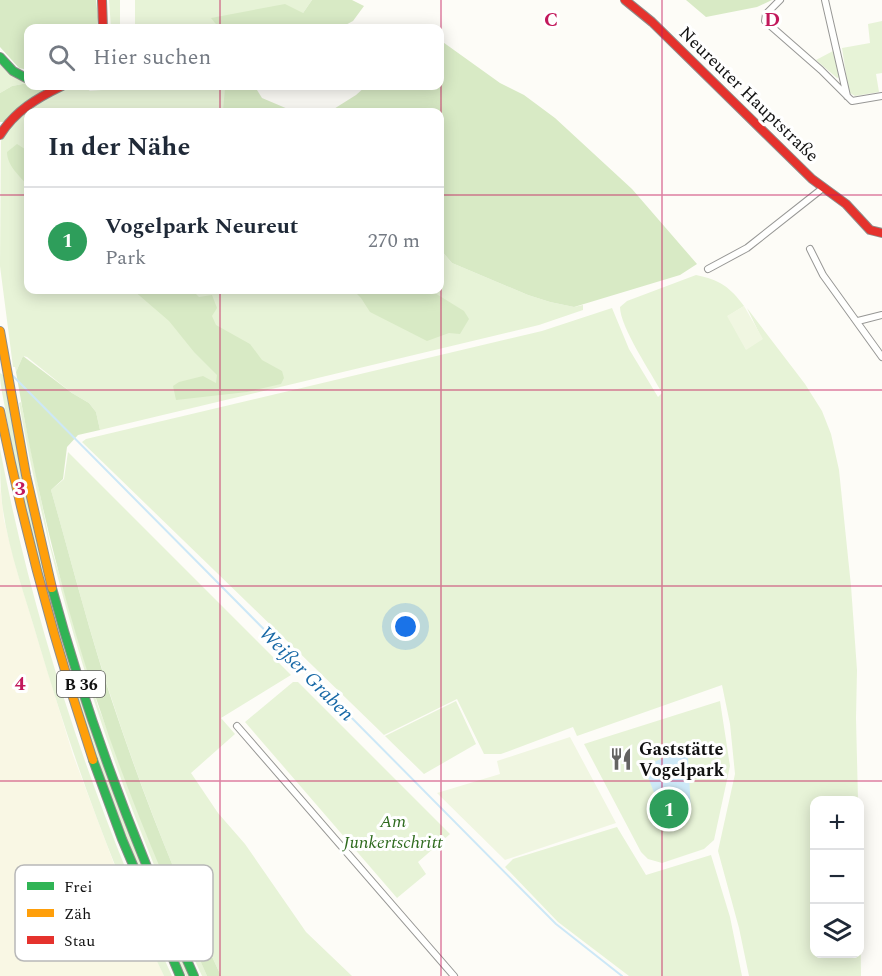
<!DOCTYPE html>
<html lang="de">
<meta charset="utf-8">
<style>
:root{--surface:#fff;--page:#f2f2f3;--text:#1f2937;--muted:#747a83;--line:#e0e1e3;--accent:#111827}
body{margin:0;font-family:Spectral,serif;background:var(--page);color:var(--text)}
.controls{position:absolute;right:18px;bottom:18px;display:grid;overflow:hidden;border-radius:12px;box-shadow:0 3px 15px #0003}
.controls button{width:54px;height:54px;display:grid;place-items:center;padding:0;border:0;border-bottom:2px solid var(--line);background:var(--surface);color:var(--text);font:30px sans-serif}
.you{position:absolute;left:406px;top:627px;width:21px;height:21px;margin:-15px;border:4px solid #fff;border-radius:50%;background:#1a73e8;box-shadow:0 0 0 9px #1a73e833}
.badge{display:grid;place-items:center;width:39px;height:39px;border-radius:50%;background:var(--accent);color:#fff;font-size:20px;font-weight:700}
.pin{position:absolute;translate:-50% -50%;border:3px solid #fff;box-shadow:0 2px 6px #0006}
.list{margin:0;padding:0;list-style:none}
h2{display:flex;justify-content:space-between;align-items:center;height:78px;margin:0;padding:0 24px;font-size:26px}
h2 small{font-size:20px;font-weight:400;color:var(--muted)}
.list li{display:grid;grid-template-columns:39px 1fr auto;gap:18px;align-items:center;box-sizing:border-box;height:108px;padding:0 24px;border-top:2px solid var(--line)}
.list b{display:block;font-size:22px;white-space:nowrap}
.list p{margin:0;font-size:20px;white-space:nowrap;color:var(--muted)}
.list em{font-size:20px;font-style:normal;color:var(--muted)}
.icon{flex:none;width:33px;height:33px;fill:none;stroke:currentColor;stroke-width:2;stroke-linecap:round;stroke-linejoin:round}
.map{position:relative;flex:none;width:882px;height:976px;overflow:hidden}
.search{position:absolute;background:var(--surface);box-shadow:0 3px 15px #0003;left:24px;top:24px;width:420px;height:66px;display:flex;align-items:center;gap:15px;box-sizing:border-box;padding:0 21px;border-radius:12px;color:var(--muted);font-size:22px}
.panel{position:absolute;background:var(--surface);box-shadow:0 3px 15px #0003;left:24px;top:108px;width:420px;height:186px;border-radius:12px}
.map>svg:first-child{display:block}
</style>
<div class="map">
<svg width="882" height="976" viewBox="0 0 882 976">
<rect width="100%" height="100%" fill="#fdfcf7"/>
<path fill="#f9f7e4" d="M0,486L4,520L17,571L73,755L119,877L164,976H0Z"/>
<path fill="#e7f3d7" d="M109,0H120V28H111Z
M135,0H312L303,13L212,18L219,28H135Z
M882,21V73L876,74L879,92L855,96L850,93L848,87L842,48L870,43L868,24Z
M833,51L840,77L837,78L816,60Z
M0,63L28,83L12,86L0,93Z
M67,86H92L89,91L102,90L106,86H225L224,111L223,112H28V290H440V249L452,263L528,295L550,302L574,307L583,305V310L539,325L100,430L96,412L89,403L72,393L27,357L23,356L16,372L15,367H13L0,266L1,141C15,114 42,99 67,86Z
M696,275C720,280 730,287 744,306L728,316L746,349L762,339L747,308L805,384L822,411L831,434L839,470L851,586L857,670L856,718L858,800H814V954H860V870L861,976H749L739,928L718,851L735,774L730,724L722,685L577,736L573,727L501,754H484L457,699L384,735L82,442L86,439L542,331L612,308L629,349L658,397L662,393C652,374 620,327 620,307L627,301Z
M0,373L3,375L65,649L189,976H186C114,826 61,665 24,503C18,473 11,444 6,414C4,400 0,387 0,373Z
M21,402L50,543L98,706L165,878L207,976H202C118,793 55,602 19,403Z
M0,449C35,631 95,808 172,976H164C112,869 73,758 39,644C26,598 8,551 2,503C0,485 0,467 0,449Z
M68,452L291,675L221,718L235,734L191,773L218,813L245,844L306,932L352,976H221C179,886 143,795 112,700C89,631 71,560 51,490L64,479Z
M293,682H298L450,834L418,862L426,874L397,898L245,722Z
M456,701L476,744L424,774L385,736Z
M720,701L730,766L714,840L704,849L662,863L648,859L641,852L584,744Z
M617,827L646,875L711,855L730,917L742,976H629L558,922L505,867L513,859Z"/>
<path fill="#d8eac5" d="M0,0H96L98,17L97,28H28V70L19,68L0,47Z
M312,0H352L364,6L353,21L340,28H219L211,18L285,4L303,13Z
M686,0H772L757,7L706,17Z
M440,40L500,83L524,95L555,118L632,189L697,264L680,275L574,307L550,302L528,295L452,263L440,249V112H329L356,95L366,86H440Z
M28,83V86H40L43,91L3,122H0V93L12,86Z
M225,86H261L257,90L262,98L295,112H223Z
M17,144L28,151V186C20,176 7,166 7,152Z
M133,290H200L196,294L199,297L212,295L217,308L212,316L216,325L250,344L262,360L282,371L284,378L281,384L247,392L176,400L173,386L179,382L203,376L216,383L217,375L194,352L169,321Z
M353,290H430L464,311L469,319L460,334L449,333L427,341L370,312L361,298Z
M23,356L72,393L89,403L96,412L100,430L78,435L67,447L63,479L51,490C71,560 89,631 112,701C143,795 179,886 221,976H207C168,888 129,798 99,707C62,598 35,485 16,372Z"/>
<path fill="#f0f6e1" d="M744,306L763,339L746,350L727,316Z
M570,737L616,823L505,860L437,793L500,774L497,761Z"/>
<path fill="#cde8f7" d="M681,755L688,758L691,812L685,819L659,805L646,772C650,758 669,758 681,755Z"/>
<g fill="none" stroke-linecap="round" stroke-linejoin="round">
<path stroke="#cde8f7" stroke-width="2" d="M11,374L556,924L622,976"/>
<g stroke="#979795" stroke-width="8">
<path id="street" d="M780,0L766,14L765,21L821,70L852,101L882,96
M825,0L847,96
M810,249L823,275L882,357
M708,269L747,248L823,188
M858,321L882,315
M237,726L454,976"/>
</g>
<g stroke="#8e8d8b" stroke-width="10">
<path id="fast" d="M0,57L13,71L28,79
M52,588C88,722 137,850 194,976
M93,760L122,839L180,976"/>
</g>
<g stroke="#8e8d8b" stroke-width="10">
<path id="slow" d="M0,331L26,475L52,588
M0,411C24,530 55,645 93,760"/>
</g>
<g stroke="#8e8d8b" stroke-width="10">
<path id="jam" d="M102,0L103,28
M625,0L652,22L812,179L846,204L870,230L882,233
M0,135C15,111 37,98 62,86"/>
</g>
<use href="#street" stroke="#fffffe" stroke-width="6"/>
<use href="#fast" stroke="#30b455" stroke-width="8"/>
<use href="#slow" stroke="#ff9f0a" stroke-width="8"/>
<use href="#jam" stroke="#e5322d" stroke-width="8"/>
</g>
<path fill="none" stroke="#c2185b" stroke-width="1.5" stroke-opacity="0.55" d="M220,0V28M441,0V976M662,0V976M220,86V112M0,195H28M440,195H882M220,290V976M0,390H882M0,586H882M0,781H882"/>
<defs>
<g id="restaurant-bare" transform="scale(1.8)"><path d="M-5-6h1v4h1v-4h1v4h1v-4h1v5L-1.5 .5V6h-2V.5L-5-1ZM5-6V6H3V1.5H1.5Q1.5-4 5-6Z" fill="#646362" stroke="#fff" stroke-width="2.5" paint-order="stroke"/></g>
</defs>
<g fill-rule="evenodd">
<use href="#restaurant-bare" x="621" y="759"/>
</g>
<g text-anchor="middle" stroke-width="6" stroke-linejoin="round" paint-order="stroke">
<rect fill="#fff" stroke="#585858" stroke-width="1.5" x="57" y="671" width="48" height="26" rx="4.5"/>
<g font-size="16" font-weight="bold" fill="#111">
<text x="81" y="690">B 36</text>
</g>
<g font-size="18" fill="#111" stroke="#fff">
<text transform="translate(749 94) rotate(44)" y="6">Neureuter Hauptstraße</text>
</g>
<g font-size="18" font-weight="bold" fill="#111" stroke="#fff" text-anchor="start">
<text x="639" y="755">Gaststätte<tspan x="639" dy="21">Vogelpark</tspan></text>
</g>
<g font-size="18" font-style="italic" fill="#2f6b1f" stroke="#fff">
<text x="393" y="827">Am<tspan x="393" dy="21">Junkertschritt</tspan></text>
</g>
<g font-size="20" font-style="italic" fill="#1768a6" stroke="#fff">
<text transform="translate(307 673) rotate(45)" y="7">Weißer Graben</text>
</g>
</g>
<rect x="15" y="865" width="198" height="96" rx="9" fill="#fff" stroke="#b8b8b8" stroke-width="1.5"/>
<rect x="27" y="882" width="27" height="8" fill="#30b455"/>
<rect x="27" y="909" width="27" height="8" fill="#ff9f0a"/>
<rect x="27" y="936" width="27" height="8" fill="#e5322d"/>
<g font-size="16" fill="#111">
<text x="64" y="892">Frei</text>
<text x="64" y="919">Zäh</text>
<text x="64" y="946">Stau</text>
</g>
<g font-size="20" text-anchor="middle" font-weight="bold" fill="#c2185b" stroke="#fff" stroke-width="6" stroke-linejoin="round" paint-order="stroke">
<text x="551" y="26">C</text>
<text x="772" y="26">D</text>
<text x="20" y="495">3</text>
<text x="20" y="690">4</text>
</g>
</svg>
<div class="controls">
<button>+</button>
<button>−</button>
<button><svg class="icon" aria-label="layers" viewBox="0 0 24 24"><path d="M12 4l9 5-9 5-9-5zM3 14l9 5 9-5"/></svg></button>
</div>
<div class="you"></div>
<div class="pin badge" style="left:669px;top:809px;background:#2e9e5b">1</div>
<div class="search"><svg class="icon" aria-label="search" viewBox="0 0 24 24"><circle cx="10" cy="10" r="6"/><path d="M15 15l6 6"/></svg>Hier suchen</div>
<section class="panel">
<h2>In der Nähe<small></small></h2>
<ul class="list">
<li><span class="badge" style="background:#2e9e5b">1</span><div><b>Vogelpark Neureut</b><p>Park</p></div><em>270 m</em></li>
</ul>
</section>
</div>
